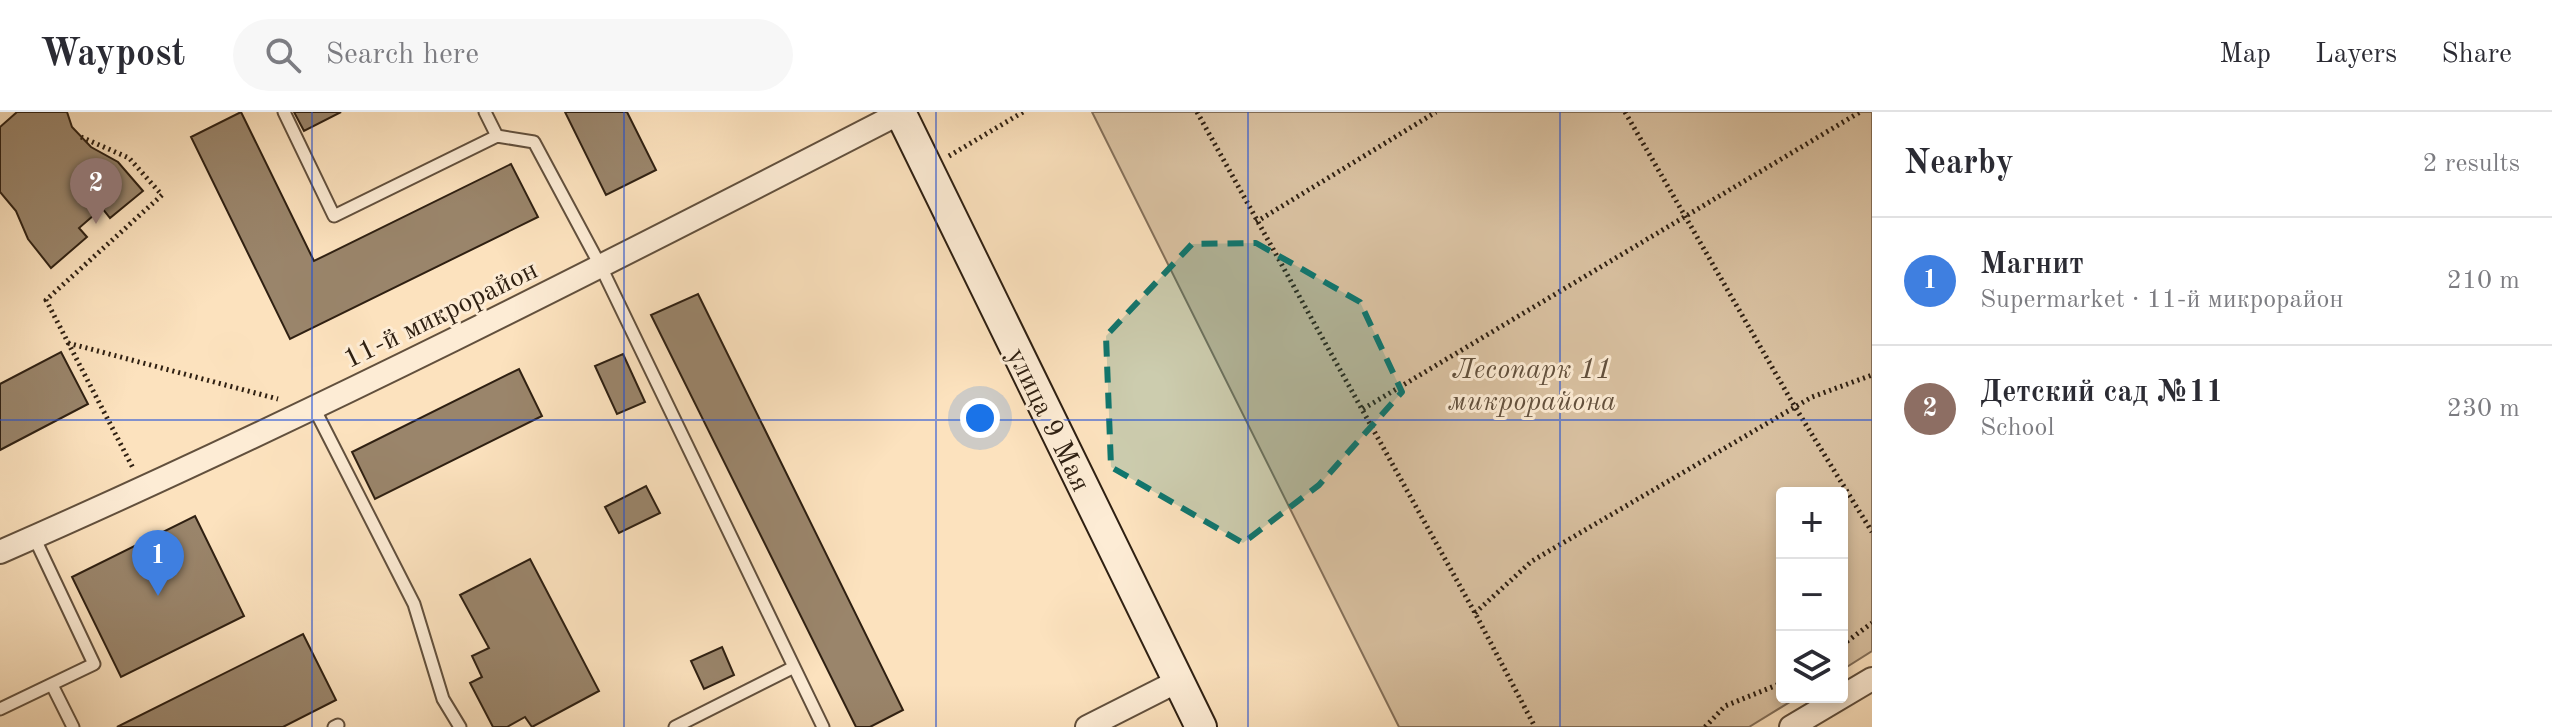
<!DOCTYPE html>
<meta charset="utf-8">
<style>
:root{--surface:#fff;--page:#f7f7f7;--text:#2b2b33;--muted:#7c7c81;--line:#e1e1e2;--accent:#b45309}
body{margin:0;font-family:"Old Standard TT",serif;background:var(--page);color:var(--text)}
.controls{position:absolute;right:24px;bottom:24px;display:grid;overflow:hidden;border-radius:8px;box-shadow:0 4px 12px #0003}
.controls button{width:72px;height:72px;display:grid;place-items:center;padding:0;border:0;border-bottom:2px solid var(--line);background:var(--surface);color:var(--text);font:40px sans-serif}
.you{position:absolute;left:980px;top:306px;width:28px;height:28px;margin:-20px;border:6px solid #fff;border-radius:50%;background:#1a73e8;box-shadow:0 0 0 12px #1a73e833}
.badge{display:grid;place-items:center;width:52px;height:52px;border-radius:50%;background:var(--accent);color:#fff;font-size:26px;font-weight:700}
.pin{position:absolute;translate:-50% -66px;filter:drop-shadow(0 2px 4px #0008)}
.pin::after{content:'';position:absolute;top:42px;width:28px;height:24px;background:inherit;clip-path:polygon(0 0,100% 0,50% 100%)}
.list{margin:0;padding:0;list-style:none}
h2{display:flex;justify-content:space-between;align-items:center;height:104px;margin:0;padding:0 32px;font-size:34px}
h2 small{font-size:26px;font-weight:400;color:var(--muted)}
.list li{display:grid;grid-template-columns:52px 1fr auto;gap:24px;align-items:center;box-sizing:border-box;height:128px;padding:0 32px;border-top:2px solid var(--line)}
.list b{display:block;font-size:30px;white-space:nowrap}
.list p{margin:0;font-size:26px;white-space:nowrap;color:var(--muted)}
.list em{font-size:26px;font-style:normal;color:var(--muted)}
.icon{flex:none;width:44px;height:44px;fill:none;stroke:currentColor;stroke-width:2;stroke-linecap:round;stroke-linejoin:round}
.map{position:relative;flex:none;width:1872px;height:615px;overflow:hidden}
header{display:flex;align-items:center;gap:48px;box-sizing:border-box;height:112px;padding:0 40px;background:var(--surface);border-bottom:2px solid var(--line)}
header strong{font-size:38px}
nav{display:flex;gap:44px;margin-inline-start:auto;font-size:28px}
.search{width:560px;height:72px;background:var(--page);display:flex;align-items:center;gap:20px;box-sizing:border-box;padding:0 28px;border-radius:44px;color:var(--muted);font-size:30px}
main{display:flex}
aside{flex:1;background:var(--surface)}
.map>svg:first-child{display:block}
</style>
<header>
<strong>Waypost</strong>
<div class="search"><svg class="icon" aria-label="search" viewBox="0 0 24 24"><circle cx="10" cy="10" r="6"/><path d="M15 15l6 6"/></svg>Search here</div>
<nav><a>Map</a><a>Layers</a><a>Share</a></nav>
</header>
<main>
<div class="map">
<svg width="1872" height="615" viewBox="0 0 1872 615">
<rect width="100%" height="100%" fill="#fce2be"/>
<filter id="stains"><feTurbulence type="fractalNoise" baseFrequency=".0025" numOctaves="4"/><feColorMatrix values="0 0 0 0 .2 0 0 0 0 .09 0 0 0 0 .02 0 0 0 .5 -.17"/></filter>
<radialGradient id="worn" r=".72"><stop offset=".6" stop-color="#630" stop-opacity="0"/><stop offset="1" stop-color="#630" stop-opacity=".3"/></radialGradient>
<path fill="#d9c1a1" stroke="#84705a" stroke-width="2" d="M1092,0H1872V539L1842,558V381H1782V585H1798L1749,615H1399Z"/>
<path fill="#9a856b" stroke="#2f2012" stroke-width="2" d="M17,0H67L72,15L91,35L118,50L143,79L110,106L102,96L79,116L87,125L51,156L28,127L16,99L0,80V15Z
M241,0L314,149L511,52L538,105L290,227L191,25Z
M294,0H341L304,19Z
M565,0H627L656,58L606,83Z
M698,182L903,598L870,615H856L651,203Z
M61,240L88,292L0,338V272Z
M623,242L645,290L617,302L595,254Z
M519,257L542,304L375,387L352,340Z
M646,374L660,401L619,421L605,395Z
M195,404L244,504L121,565L72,465Z
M530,447L599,579L532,615L525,605L507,615H493L470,571L482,565L472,544L489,536L460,483Z
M303,522L336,588L283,615H117Z
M722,535L734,563L704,577L691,549Z"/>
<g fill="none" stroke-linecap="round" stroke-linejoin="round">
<g stroke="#62503d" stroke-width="15">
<path id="service" d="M284,0L334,104L497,24L534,30L601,155L823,615
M485,0L497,24
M314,296L414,492L443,587L460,615
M52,573L73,615
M0,597L94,552L34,425
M334,615L338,613
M675,615L794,555"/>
</g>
<g stroke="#62503d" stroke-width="26">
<path id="minor" d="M0,440C306,306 603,154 900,1
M1087,615L1178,569
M1791,615L1872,567"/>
</g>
<g stroke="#2f2012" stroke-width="34">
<path id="secondary" d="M900,0L1201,615"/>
</g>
<path stroke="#2f2012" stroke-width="5" stroke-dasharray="2 4" stroke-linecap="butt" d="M1197,0L1475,501L1535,615
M1625,0L1795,295L1872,420
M81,25L129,46L162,83L46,188L133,356
M949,44L1023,0
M1256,110L1436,0
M68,231L278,287
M1363,297L1860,0
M1475,501L1532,449L1812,285L1872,263
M1842,533L1872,511
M1705,615L1725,594L1782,571"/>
<use href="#service" stroke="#fdecd5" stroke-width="11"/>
<use href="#minor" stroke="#fdecd5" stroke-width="22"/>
<use href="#secondary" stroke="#fdecd5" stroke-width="30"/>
</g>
<path fill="#0f766e" fill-opacity="0.2" stroke="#0f766e" stroke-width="6" stroke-dasharray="16 10" stroke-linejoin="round" d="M1256,131L1360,190L1402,280L1319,373L1243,431L1111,355L1106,224L1192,132Z"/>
<path fill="none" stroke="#1d4ed8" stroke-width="2" stroke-opacity="0.55" d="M312,0V615M624,0V615M936,0V615M1248,0V615M1560,0V615M0,308H1872"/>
<g text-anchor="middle" stroke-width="6" stroke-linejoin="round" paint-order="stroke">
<g font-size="28" fill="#2f2012" stroke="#fdecd5">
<text transform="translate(440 201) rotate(-26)" y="10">11-й микрорайон</text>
<text transform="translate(1050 307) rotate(64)" y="10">улица 9 Мая</text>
</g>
<g font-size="28" font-style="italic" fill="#62503d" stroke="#fdecd5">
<text x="1532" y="266">Лесопарк 11<tspan x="1532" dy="32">микрорайона</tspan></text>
</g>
</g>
<rect width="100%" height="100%" filter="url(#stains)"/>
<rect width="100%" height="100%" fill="url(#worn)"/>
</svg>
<div class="controls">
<button>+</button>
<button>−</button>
<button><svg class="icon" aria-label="layers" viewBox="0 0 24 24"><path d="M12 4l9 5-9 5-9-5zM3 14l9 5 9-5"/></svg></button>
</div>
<div class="you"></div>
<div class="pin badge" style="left:158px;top:484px;background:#3f7fe0">1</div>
<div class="pin badge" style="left:96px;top:112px;background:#8d6e63">2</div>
</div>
<aside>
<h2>Nearby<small>2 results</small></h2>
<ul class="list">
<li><span class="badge" style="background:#3f7fe0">1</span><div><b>Магнит</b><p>Supermarket · 11-й микрорайон</p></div><em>210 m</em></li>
<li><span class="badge" style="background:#8d6e63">2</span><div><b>Детский сад №11</b><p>School</p></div><em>230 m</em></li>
</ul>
</aside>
</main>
